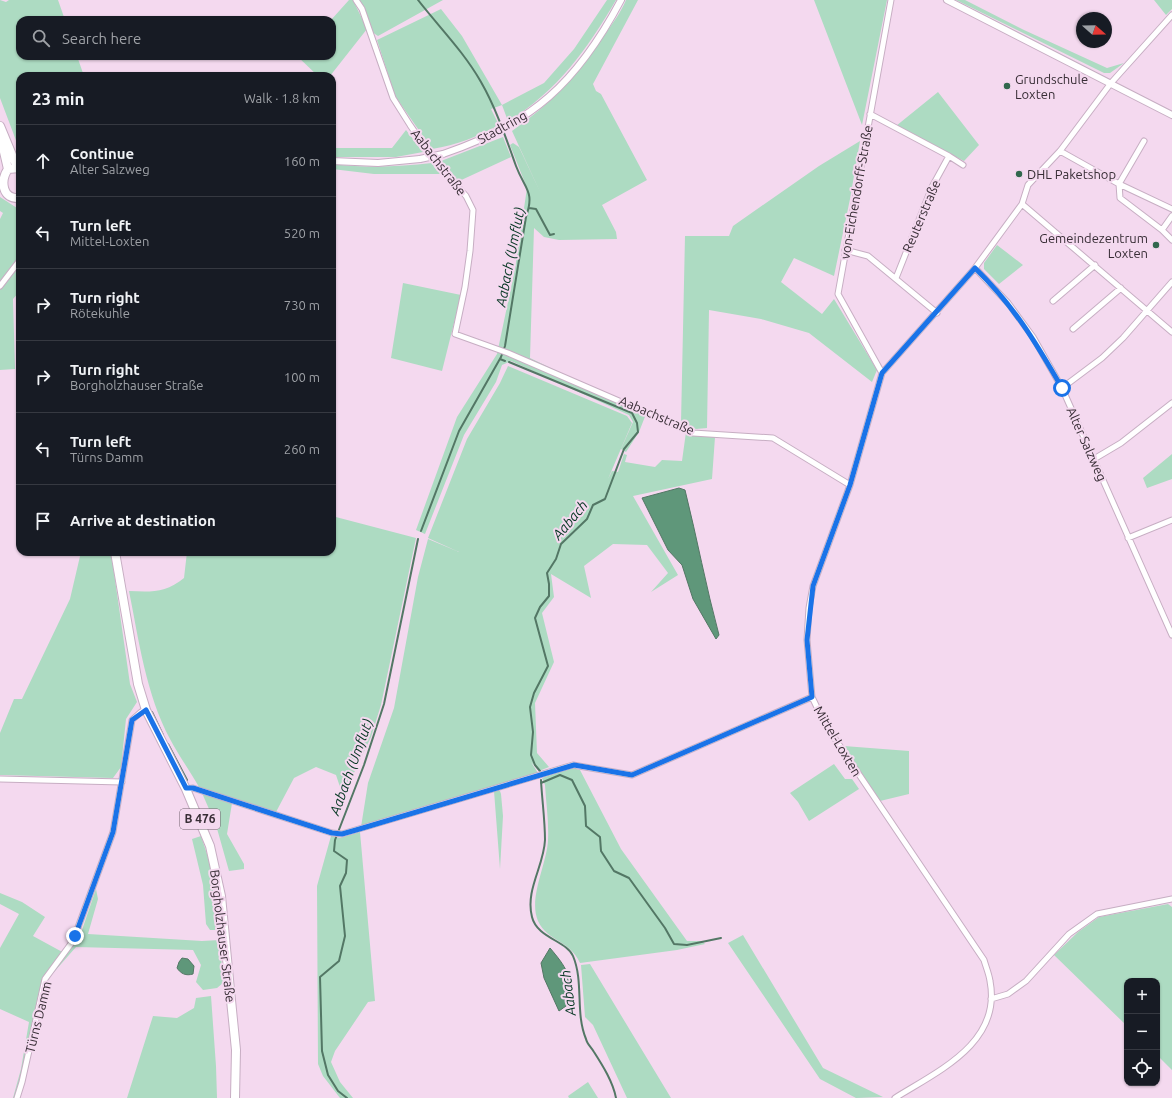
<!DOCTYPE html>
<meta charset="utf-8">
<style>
:root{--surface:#171b24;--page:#242831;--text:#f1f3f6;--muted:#9ea1a6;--line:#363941}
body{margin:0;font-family:Ubuntu,sans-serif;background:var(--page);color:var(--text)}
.controls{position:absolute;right:12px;bottom:12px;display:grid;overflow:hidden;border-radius:8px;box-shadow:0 1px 3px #0004}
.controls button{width:36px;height:36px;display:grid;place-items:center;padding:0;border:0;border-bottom:1px solid var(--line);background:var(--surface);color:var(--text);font:20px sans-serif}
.compass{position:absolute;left:1076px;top:12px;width:36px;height:36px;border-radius:50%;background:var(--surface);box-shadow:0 1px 3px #0004;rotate:110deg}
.stop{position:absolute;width:12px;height:12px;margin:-9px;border:3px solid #1a73e8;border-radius:50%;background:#fff}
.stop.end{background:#1a73e8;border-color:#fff;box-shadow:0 1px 4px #0008}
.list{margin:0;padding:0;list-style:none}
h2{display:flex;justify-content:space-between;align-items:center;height:52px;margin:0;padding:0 16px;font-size:17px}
h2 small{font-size:13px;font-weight:400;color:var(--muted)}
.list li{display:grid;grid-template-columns:26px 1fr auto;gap:12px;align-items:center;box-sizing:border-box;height:72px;padding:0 16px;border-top:1px solid var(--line)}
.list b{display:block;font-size:15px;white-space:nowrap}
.list p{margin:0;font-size:13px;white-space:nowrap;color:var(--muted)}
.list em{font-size:13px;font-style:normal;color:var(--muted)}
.icon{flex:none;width:22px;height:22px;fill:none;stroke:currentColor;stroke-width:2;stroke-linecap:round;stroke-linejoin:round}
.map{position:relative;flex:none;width:1172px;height:1098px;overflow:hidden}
.search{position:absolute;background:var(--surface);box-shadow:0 1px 3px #0004;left:16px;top:16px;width:320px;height:44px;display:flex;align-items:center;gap:10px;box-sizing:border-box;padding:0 14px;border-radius:12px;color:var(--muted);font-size:15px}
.panel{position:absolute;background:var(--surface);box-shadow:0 1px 3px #0004;left:16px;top:72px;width:320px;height:484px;border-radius:12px}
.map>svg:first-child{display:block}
</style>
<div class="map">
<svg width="1172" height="1098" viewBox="0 0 1172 1098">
<rect width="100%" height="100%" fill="#f4d9ef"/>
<path fill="#addbc2" d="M0,0L6,2L9,0H58L65,20H20V56H77L84,76H20V151L0,98Z
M349,0H353L367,29L330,76H318L297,56H332L331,20Z
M359,0H443L378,36L372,32Z
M607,0H616C588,48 557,92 508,121L502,105L491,109L499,125C477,137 457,145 432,149L395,96L377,40L441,9L462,36L502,105L544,83L574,49Z
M626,0H638L593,84L596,91L601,94L647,180L602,205L616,232L617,239L559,240L544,237L534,228L530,358L646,414L639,432L626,452L621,449L633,422L629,415L511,361L502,365L496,382L464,435L425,534L416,530L457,417L497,354L515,269L527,188L510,145L513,143L519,147L541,194L512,131C553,102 578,75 605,34C613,23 621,12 626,0Z
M814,0H887L862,125Z
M956,0H965L1024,30L1107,68L1124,63L1110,73H1104Z
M1154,0H1172V9L1166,15Z
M938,92L979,145L964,161L896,126Z
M406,130L423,152L396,157H332V148H392Z
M503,137L511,157L457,182L441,161Z
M860,141L850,199L834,276L794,258L781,282L822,314L834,299L877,370L872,382L809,333L761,319L709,310L707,428L696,429L681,423L685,236H729L733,226L819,166Z
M432,163L440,174H374L332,169V164C367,168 397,167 432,163Z
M0,197L17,208L20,218V255L0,281V219L3,213L0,211Z
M997,245L1023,265L999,284L984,269V263Z
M20,265V291L13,299L15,369L0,370V289Z
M403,283L461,295L442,371L391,358Z
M508,366L627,416L632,423L608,479L612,471L618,472L624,454L627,455L625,462L655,467L662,460L682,461L686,432L691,435L715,437L712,479L633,496L678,575L651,592L668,573L647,545L613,544L584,566L591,598L551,574L554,597L542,613L554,662L535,703L537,753L549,767L539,771L531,762L538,773L361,827L368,783L394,708L418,577L428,539L459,552L428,538L467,439L500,383Z
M1172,454V479L1147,488L1143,478Z
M332,516L416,538L381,705L371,737L343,796L336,775L316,767L294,778L276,812L199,787C190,771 179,756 170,739C146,694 139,641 129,591C151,592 166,593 184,578L187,552H332Z
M81,552H111L130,684L137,702L126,719L121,767L113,778L0,775V733L14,699H22L70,599Z
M844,746L909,751V794L880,801Z
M834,764L845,779H852L859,789L809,821L798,802L790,793Z
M572,768L580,770L621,849L687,941H702L705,944L677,950L580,963C570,940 548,942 538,921C528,898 547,864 548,840C549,822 546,803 545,785L542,778Z
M494,791H500L501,794L503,816L500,869Z
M202,793L232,803L227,834L244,864V869L229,871L216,825Z
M360,832L375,1001L368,1002L335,1051L331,1062L340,1082L353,1098H340L323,1076L318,1064L317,886L331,836L340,838Z
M201,836L210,863L221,924L220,930H210L206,924L203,885L192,839Z
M96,889L98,899L88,934L202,941L220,940L223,983L217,988L203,990L196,982L201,965L193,950L76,947L47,980L19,1098H13L21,1069L29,1022L0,1009V948L19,914L0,904V893L22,902L45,917L33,936L66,954L81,933Z
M1168,904L1172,907V1070L1157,1055V981H1127V1026L1054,955L1078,932L1099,917Z
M743,935L823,1068L883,1097L856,1098L820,1079L728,943Z
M590,964L671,1098H627L593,1025L585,1017L581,965Z
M211,996L216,1066L217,1098H127L153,1016L177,1018L194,1008L196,998Z
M588,1082L598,1098H569L568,1096Z"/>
<path fill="#5f977a" stroke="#537765" d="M679,488L685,490C697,538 706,587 719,635L716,639L693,599L682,565L668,550L642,498Z
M550,948C567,968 570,974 573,1001L559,1011L544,978L541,963Z
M182,958L188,959L194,966L193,974C186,976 181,974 177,968L179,962Z"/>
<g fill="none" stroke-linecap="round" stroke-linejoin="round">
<path stroke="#537765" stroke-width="2" d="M418,0C439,27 464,52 481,82C496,108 506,138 516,166C525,190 535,191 526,217L505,346L501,357L459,431L421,531
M529,208L536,209L550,235L554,234
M500,359L505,361
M509,362L632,413L637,423L638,432L624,449L605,499L593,505L587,519L561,544L556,559L547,573L549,584V596L540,607L535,618L548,666L534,693L530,707L533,732L531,755L535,765L540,771
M152,712L163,735
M168,744L187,780
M541,780C542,800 545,820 545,840C544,866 525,890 532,917C537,938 567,941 573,956C584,982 575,1013 586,1039C587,1044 591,1047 594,1052C603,1066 613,1082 616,1098
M541,783L560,775L572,780L585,806L586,826L600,837L601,851L614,871L629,878L665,928L674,944L687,945L721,938
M347,1098L338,1091L328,1075L322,1051L320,977L339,961L345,936L340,886L346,873L347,860L334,851L335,840L364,765L384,704L418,539"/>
<g stroke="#c7aec3" stroke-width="7">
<path id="minor" d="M356,0L362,9L393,98L410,125L434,160L466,196L473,210L470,251L465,287L455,334L508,353L693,433L773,438L850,485
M870,114L949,156L932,187L896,278
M1144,141L1119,184L1172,209
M1060,151L1119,184L1120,198L1162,230L1172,240
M949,156L963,165
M1022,204L1172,332
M1162,230L1172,216
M845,250L868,256L937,313
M975,268L1008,303L1033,337L1062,388L1172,635
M0,286L20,260
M1053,301L1095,265
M1073,329L1121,288
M882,373L838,294L891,0
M1062,388L1102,358L1123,338L1172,282
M1094,459L1121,443L1172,403
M1128,538L1172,520
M0,779L122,782
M186,789L193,788L332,833L342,834L573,765L632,775L812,697
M991,999L1008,994L1026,981L1069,934L1097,914L1172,899
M17,1098L22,1082L45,979L73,941L113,832L132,720L141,712L146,710
M895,1098C938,1071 1002,1043 990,981C989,974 986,967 984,960L825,724L812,697L807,640L809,608L813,586L850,485L882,373L975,268L1022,204L1028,185L1060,151L1111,83L1172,15"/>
</g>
<g stroke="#c7aec3" stroke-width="8">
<path id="tertiary" d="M947,0L1172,115
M443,154C532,124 577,83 621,0
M332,161L378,163L420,159"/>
</g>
<g stroke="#c7aec3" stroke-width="10">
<path id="primary" d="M0,126L17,167
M1,139L8,169
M20,168L8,169C0,181 2,200 20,198
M115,552L138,684L146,710L186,789L210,846L221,896L230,990L236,1050L235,1098"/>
</g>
<use href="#minor" stroke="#fff" stroke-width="5"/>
<use href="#tertiary" stroke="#fff" stroke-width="6"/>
<use href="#primary" stroke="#fff" stroke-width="8"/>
<g stroke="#c7aec3" stroke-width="8" stroke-linecap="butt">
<path id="tertiary-bridge" d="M420,159L443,154"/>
</g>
<use href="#tertiary-bridge" stroke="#fff" stroke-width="6"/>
</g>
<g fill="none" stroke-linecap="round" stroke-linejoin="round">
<path stroke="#1a73e8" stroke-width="5" d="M75,936L113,832L132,720L146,710L186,788H193L332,833L342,834L356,830L574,765L632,775L812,697L807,640L813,586L850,485L882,373L975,268C1014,306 1035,341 1062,388"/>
</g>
<g fill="#31674d" stroke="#f4d9ef" stroke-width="1.5">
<circle cx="1007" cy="86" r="4"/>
<circle cx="1019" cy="174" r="4"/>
<circle cx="1156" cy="245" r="4"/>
</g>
<g text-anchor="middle" stroke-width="4" stroke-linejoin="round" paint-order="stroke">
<rect fill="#f4d9ef" stroke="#70616d" stroke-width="1" x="180" y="809" width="40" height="20" rx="3"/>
<g font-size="12" font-weight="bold" fill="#372d35">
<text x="200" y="823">B 476</text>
</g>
<g font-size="13" fill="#372d35" stroke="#f4d9ef" text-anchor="start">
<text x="1015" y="84">Grundschule<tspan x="1015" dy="15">Loxten</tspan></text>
<text x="1027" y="179">DHL Paketshop</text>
<text x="1148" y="243" text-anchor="end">Gemeindezentrum<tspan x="1148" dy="15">Loxten</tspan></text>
</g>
<g font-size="13" fill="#372d35" stroke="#f4d9ef">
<text transform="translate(502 127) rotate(-29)" y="5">Stadtring</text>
<text transform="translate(439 162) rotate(52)" y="5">Aabachstraße</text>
<text transform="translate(856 192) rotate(-80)" y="5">von-Eichendorff-Straße</text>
<text transform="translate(921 216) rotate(-67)" y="5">Reuterstraße</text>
<text transform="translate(657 415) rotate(23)" y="5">Aabachstraße</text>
<text transform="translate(1087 444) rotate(66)" y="5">Alter Salzweg</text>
<text transform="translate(838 741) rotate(59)" y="5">Mittel-Loxten</text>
<text transform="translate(223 936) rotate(83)" y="5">Borgholzhauser Straße</text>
<text transform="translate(38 1017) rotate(-76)" y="5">Türns Damm</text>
</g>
<g font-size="14" font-style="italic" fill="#063723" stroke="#f4d9ef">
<text transform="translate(510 257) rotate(-79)" y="5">Aabach (Umflut)</text>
<text transform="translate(570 520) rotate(-50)" y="5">Aabach</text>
<text transform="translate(351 767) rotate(-70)" y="5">Aabach (Umflut)</text>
<text transform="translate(568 993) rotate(-97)" y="5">Aabach</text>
</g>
</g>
</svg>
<div class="controls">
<button>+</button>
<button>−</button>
<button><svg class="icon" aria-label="locate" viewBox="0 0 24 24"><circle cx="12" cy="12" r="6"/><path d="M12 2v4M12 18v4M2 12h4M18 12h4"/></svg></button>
</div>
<svg class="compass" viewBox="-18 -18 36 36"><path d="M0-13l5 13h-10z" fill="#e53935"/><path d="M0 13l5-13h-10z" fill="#9ea1a6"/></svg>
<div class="stop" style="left:1062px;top:388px"></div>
<div class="stop end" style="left:75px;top:936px"></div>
<div class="search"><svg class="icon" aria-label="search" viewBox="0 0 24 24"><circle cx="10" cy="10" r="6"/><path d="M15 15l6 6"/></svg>Search here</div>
<section class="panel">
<h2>23 min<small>Walk · 1.8 km</small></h2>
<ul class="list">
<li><svg class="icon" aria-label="ahead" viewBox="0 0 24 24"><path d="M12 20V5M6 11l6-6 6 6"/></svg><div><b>Continue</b><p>Alter Salzweg</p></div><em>160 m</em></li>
<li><svg class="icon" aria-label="left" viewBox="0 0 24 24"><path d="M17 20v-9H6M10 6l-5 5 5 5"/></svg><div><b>Turn left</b><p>Mittel-Loxten</p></div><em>520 m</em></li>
<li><svg class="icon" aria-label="right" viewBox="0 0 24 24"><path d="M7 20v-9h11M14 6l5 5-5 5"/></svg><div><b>Turn right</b><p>Rötekuhle</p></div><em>730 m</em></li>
<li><svg class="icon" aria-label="right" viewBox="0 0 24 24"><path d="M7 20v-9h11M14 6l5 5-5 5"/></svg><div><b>Turn right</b><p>Borgholzhauser Straße</p></div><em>100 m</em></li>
<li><svg class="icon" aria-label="left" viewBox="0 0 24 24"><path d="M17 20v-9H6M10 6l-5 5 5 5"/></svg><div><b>Turn left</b><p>Türns Damm</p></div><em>260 m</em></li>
<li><svg class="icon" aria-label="arrive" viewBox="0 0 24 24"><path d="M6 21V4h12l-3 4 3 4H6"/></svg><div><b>Arrive at destination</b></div></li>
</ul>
</section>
</div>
